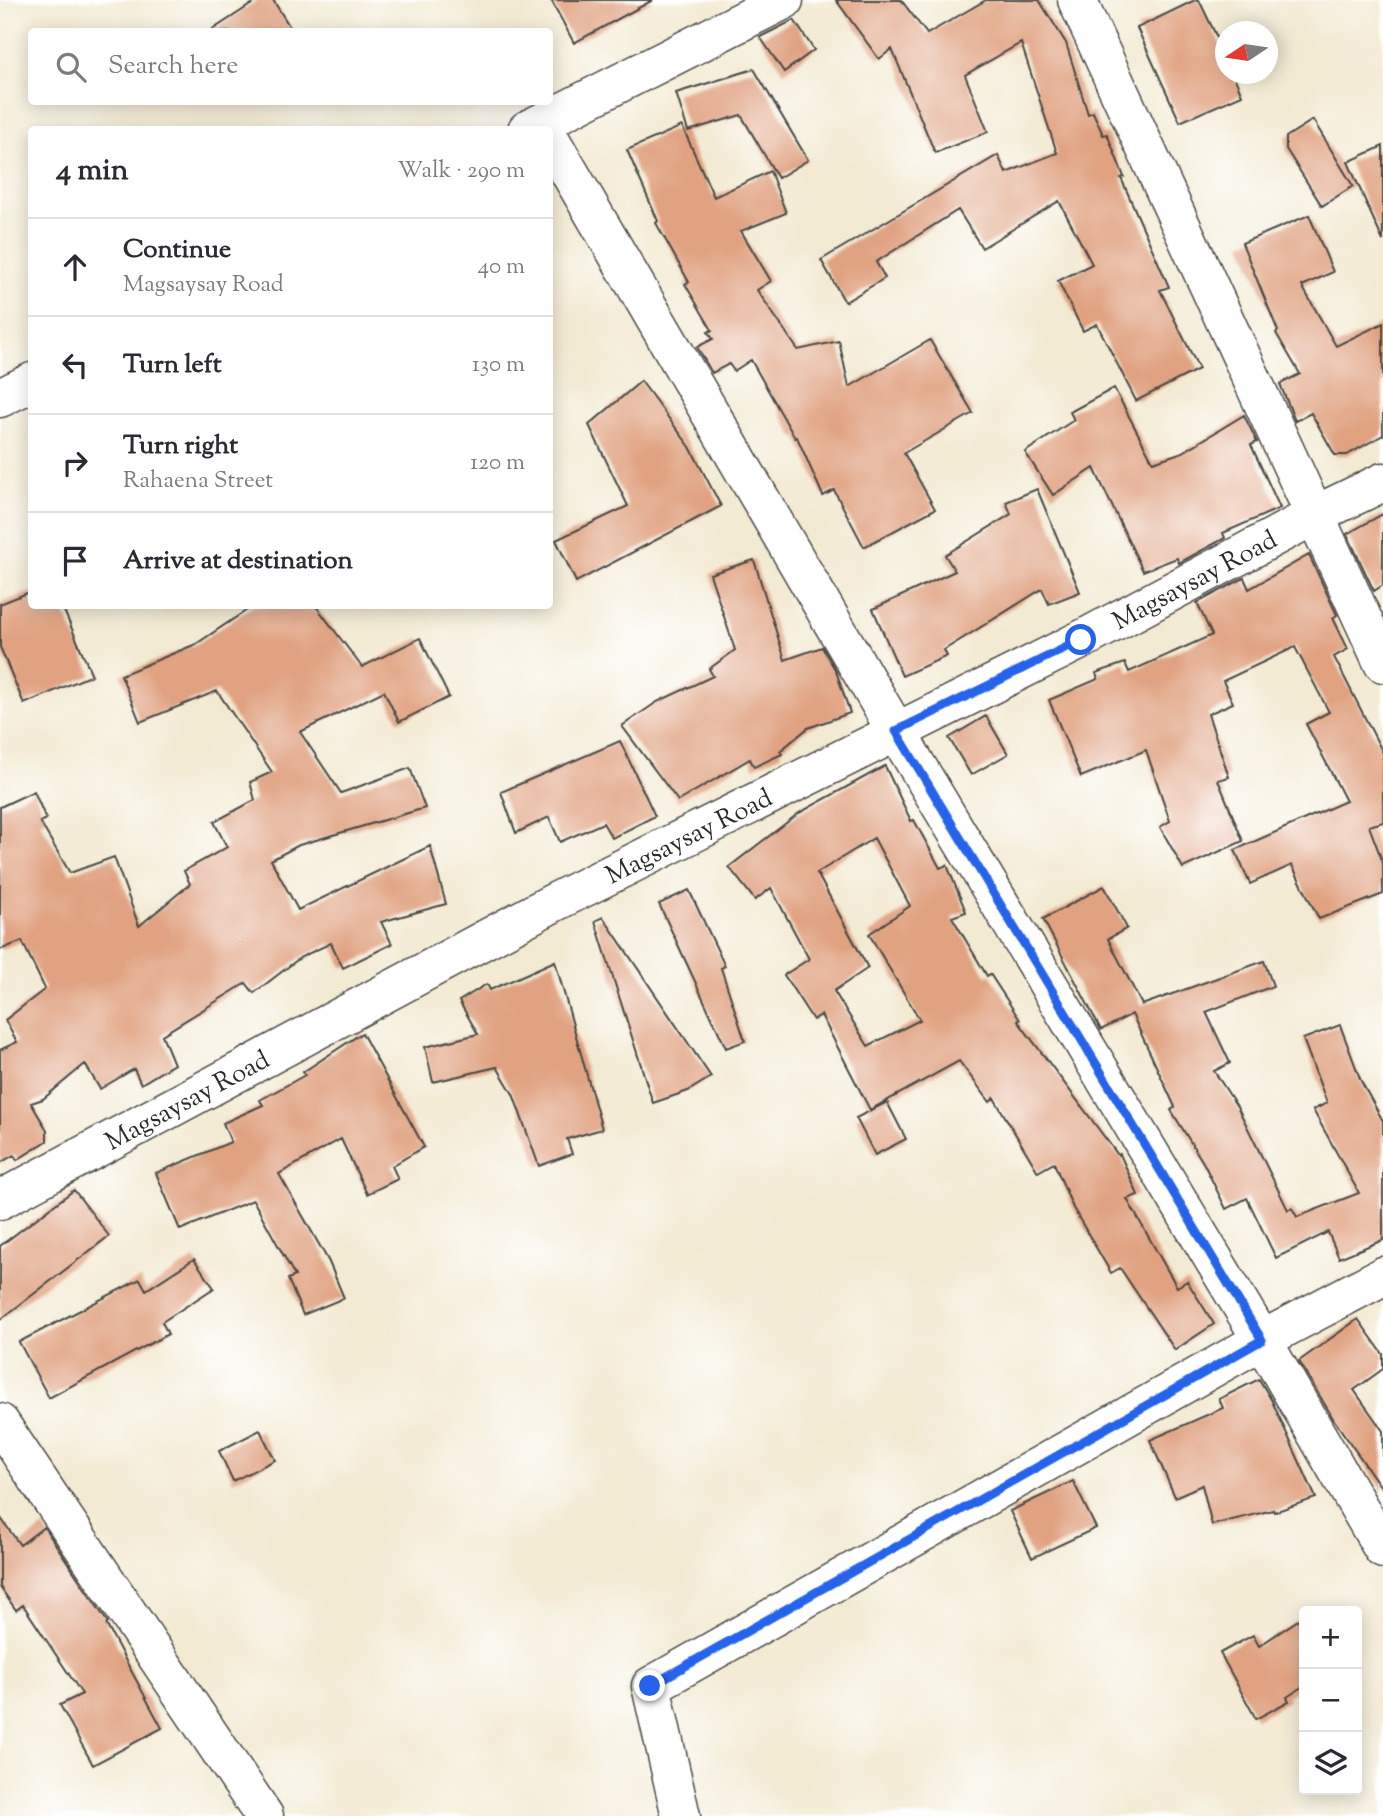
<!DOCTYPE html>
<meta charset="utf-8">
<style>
:root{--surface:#fff;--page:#f7f7f7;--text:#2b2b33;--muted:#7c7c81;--line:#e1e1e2}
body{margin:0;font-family:"Sorts Mill Goudy",serif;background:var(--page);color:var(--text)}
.controls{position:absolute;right:21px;bottom:21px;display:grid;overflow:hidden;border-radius:7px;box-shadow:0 4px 18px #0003}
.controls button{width:63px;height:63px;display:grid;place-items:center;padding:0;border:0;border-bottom:2px solid var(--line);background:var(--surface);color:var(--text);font:35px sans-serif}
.compass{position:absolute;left:1215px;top:21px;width:63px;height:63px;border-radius:50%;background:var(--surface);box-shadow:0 4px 18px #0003;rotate:257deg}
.stop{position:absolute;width:21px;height:21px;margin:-16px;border:5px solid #2563eb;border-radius:50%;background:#fff}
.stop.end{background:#2563eb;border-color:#fff;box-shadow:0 2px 7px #0008}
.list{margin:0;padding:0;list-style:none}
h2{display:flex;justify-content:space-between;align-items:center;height:91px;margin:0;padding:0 28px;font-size:30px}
h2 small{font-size:23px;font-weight:400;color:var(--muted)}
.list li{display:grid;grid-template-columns:46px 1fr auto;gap:21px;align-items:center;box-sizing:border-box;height:98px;padding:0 28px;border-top:2px solid var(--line)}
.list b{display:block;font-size:26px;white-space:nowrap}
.list p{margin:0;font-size:23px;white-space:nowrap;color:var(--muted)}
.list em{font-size:23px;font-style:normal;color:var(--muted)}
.icon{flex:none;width:38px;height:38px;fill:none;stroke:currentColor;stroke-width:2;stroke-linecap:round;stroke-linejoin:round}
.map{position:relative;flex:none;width:1383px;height:1816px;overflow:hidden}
.search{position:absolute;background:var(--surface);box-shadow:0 4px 18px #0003;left:28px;top:28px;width:525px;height:77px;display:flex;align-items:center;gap:18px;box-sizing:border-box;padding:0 24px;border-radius:7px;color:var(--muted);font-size:26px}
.panel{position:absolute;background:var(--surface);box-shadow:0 4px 18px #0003;left:28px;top:126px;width:525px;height:483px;border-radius:7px}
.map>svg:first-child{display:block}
</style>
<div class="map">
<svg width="1383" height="1816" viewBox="0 0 1383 1816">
<rect width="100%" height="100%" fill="#fff"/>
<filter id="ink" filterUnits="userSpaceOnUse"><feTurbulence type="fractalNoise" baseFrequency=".0143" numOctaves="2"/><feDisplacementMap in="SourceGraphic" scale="14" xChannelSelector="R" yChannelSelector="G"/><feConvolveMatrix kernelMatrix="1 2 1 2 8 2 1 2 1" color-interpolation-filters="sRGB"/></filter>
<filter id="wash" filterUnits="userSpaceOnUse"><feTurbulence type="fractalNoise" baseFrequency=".00686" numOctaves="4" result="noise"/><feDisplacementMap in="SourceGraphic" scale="28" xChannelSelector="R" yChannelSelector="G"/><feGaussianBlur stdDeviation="1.57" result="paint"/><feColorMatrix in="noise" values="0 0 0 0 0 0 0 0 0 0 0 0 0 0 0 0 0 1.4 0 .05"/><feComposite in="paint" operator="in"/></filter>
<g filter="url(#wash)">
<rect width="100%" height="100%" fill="#f3ead3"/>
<g id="blocks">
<path fill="#e0a281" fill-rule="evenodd" d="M258,0H273L293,32H209Z
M551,0H653L574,43Z
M836,0H901L927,34L986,0H1039L1066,43L1088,114L1093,112L1103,135L1107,134L1124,177L1121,178L1169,287L1160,290L1199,369L1136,401L1097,324L1083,331L1058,281L1092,264L1059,201L982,248L958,210L876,262L885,278L845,302L821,260L998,155L1006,173L1057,153L1021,43L965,75L988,132L935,153L892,49L879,59Z
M1195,0H1199L1226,56V74H1233L1242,95L1180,122L1137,28Z
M794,20L814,50L784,72L760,37Z
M754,69L808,160L778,178L741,115L688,131L676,93Z
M1313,120L1353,186L1322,206L1286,149V137Z
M682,126L714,197L770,171L786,213L741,231L771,281L757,290L798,350L839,341L849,387L930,340L973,413L904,453L935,509L864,547L834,490L823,496L797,437L795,438L751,360L734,371L729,364L712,373L697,347L713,339L708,332L712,330L685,284L689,282L656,223L658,221L627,150Z
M1383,146V241L1348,162Z
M1309,215L1333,272L1302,286L1336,346L1383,323V435L1347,455H1335L1311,413L1295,421L1280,384L1300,374L1276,333L1278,331L1242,243Z
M641,381L690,447L721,506L576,582L556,540L628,506L589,425Z
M1114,388L1153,462L1183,452L1244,415L1257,442L1251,445L1280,508L1223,533L1225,538L1179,563L1177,558L1143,571L1094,468L1053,495L1025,452L1074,420L1070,412Z
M1037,489L1080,592L1049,604L1042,589L944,650L947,656L902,676L873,609L955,571L945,555L1011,514L1006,502Z
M1383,514V585L1374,591L1347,534Z
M1309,555L1337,615L1333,618L1348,649L1334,657L1383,753V822L1369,826L1383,863V894L1319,919L1292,865L1250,884L1235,850L1346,801L1306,724L1329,712L1295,647L1223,681L1233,703L1208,714L1229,777L1218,780L1243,841L1183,868L1160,827L1170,821L1146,750L1081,777L1049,700L1098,679L1096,673L1125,663L1129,672L1212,635L1197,603L1244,578L1249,589Z
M754,560L785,660L822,647L836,671L850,713L808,728L780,751L782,754L754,767L750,759L678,801L622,726L657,702L713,676L709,669L735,650L710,574Z
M32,591V606H62L92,675L24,704L0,647V604Z
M253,606H316L362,667L420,638L449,697L399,722L384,691L300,732L341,793L410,768L425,808L299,845L271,860L298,910L430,846L446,904L381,922L392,944L343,968L331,943L301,957L254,993L246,983L162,1035L174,1064L141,1084L134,1069L100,1089L85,1064L43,1099L31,1103L47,1130V1141L17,1160L14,1155L0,1163V1050L17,1042L5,1020L45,989L22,941L0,950V807L34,791L46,819L40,822L70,873L114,857L139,926L190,884L184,871L227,847L214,822L255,800L250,782L272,772L217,691L140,722L121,675L196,644Z
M986,716L1008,754L971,775L949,738Z
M620,741L655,816L612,838L603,823L560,842L549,817L516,833L501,792Z
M885,766L911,821L914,820L940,868L947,865L966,912L952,917L987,976L990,974L1020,1020L1018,1021L1118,1155L1120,1154L1138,1195L1127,1199L1177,1287L1187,1281L1214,1324L1175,1350L1120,1268L1111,1273L1073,1208L1054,1163L1038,1172L994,1098L990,1102L959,1061L870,1110L821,1015L813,1020L784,975L809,959L771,888L755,900L729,867L799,813ZM874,838L910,906L869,934L920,1020L868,1046L834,991L868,968L817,873Z
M1104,886L1127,928L1108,939L1142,1005L1264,961L1273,986L1206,1012L1230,1063L1214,1071L1238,1108L1288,1210L1292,1208L1297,1217L1359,1193L1313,1110L1327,1103L1303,1039L1340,1025L1361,1081L1383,1121V1240L1339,1258L1328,1232L1276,1258L1247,1198L1226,1209L1204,1164L1171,1110L1175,1107L1132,1014L1101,1030L1043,919Z
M689,890L725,966L721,968L745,1041L726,1048L659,904Z
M603,917L711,1077L688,1091L653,1103L595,921Z
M555,961L602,1129L567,1139L572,1154L539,1166L513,1094L497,1067L433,1082L425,1047L478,1034L459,1001L487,984L490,990Z
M362,1033L424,1147L392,1166L398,1179L367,1194L341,1139L279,1174L329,1262L344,1298L303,1315L288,1279L295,1276L253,1200L180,1230L156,1173L231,1142L223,1123L263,1105L260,1100L305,1075L303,1072Z
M887,1102L906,1139L875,1155L856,1118Z
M74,1190L109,1236L0,1320V1246Z
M194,1259L214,1288L162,1322L168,1334L49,1398L19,1342L140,1279L146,1290Z
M1358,1319L1383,1354V1369L1354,1390L1383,1431V1490L1334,1420L1299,1361Z
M1259,1379L1272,1401L1316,1498L1274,1512L1273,1510L1212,1525L1202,1485L1175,1497L1150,1440L1223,1408L1219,1399Z
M260,1430L275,1460L233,1481L219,1451Z
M1073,1481L1096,1528L1032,1558L1010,1511Z
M0,1517L20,1545L44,1527L108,1623L106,1624L162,1728L93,1765L60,1705L82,1694L23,1605L16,1610L0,1587Z
M1304,1616V1686L1287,1697L1289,1701L1256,1719L1220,1653L1253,1635L1259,1646Z"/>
</g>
</g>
<g filter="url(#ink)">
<use href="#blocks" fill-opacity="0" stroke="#494844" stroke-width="2"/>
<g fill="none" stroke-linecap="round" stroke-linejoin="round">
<g stroke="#494844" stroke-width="41">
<g id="minor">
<path d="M1077,0L1383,663"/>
<path d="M527,130L784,0"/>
<path d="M550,139L896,731L1262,1340L1383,1549"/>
<path d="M0,398L32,382"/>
<path id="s1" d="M0,1200L553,903L1081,640L1315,515L1383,482"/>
<path d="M0,1423L264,1816"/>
<path d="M681,1816L651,1686L1262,1340L1383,1276"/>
</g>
</g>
<use href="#minor" stroke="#fff" stroke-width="38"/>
</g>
</g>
<g fill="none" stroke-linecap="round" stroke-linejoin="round" filter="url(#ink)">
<path stroke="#2563eb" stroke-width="9" d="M650,1686L1262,1340L896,731L1081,640"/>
</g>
<g text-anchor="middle" stroke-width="7" stroke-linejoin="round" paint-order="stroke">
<g font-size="26" fill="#2b2b2b" stroke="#fff">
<text dy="9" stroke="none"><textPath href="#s1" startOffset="1346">Magsaysay Road</textPath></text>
<text dy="9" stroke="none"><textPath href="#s1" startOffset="779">Magsaysay Road</textPath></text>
<text dy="9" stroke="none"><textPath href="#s1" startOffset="212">Magsaysay Road</textPath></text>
</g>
</g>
</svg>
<div class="controls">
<button>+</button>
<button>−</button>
<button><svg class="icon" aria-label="layers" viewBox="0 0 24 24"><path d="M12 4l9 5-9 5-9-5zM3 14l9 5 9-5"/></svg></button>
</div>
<svg class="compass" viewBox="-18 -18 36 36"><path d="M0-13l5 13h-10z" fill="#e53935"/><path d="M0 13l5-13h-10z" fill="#7c7c81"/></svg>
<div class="stop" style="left:1081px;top:640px"></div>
<div class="stop end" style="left:650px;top:1686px"></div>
<div class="search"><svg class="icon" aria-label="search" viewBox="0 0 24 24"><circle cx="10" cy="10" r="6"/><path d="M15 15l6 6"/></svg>Search here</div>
<section class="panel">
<h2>4 min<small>Walk · 290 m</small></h2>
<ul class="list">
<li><svg class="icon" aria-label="ahead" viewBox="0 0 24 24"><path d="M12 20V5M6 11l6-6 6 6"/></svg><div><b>Continue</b><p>Magsaysay Road</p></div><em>40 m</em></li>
<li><svg class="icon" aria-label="left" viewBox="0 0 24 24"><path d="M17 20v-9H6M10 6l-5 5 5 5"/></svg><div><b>Turn left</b></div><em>130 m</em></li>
<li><svg class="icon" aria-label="right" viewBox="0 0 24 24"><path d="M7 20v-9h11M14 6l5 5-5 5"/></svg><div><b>Turn right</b><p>Rahaena Street</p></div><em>120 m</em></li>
<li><svg class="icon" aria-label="arrive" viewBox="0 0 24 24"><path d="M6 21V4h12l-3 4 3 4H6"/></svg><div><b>Arrive at destination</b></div></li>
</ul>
</section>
</div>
